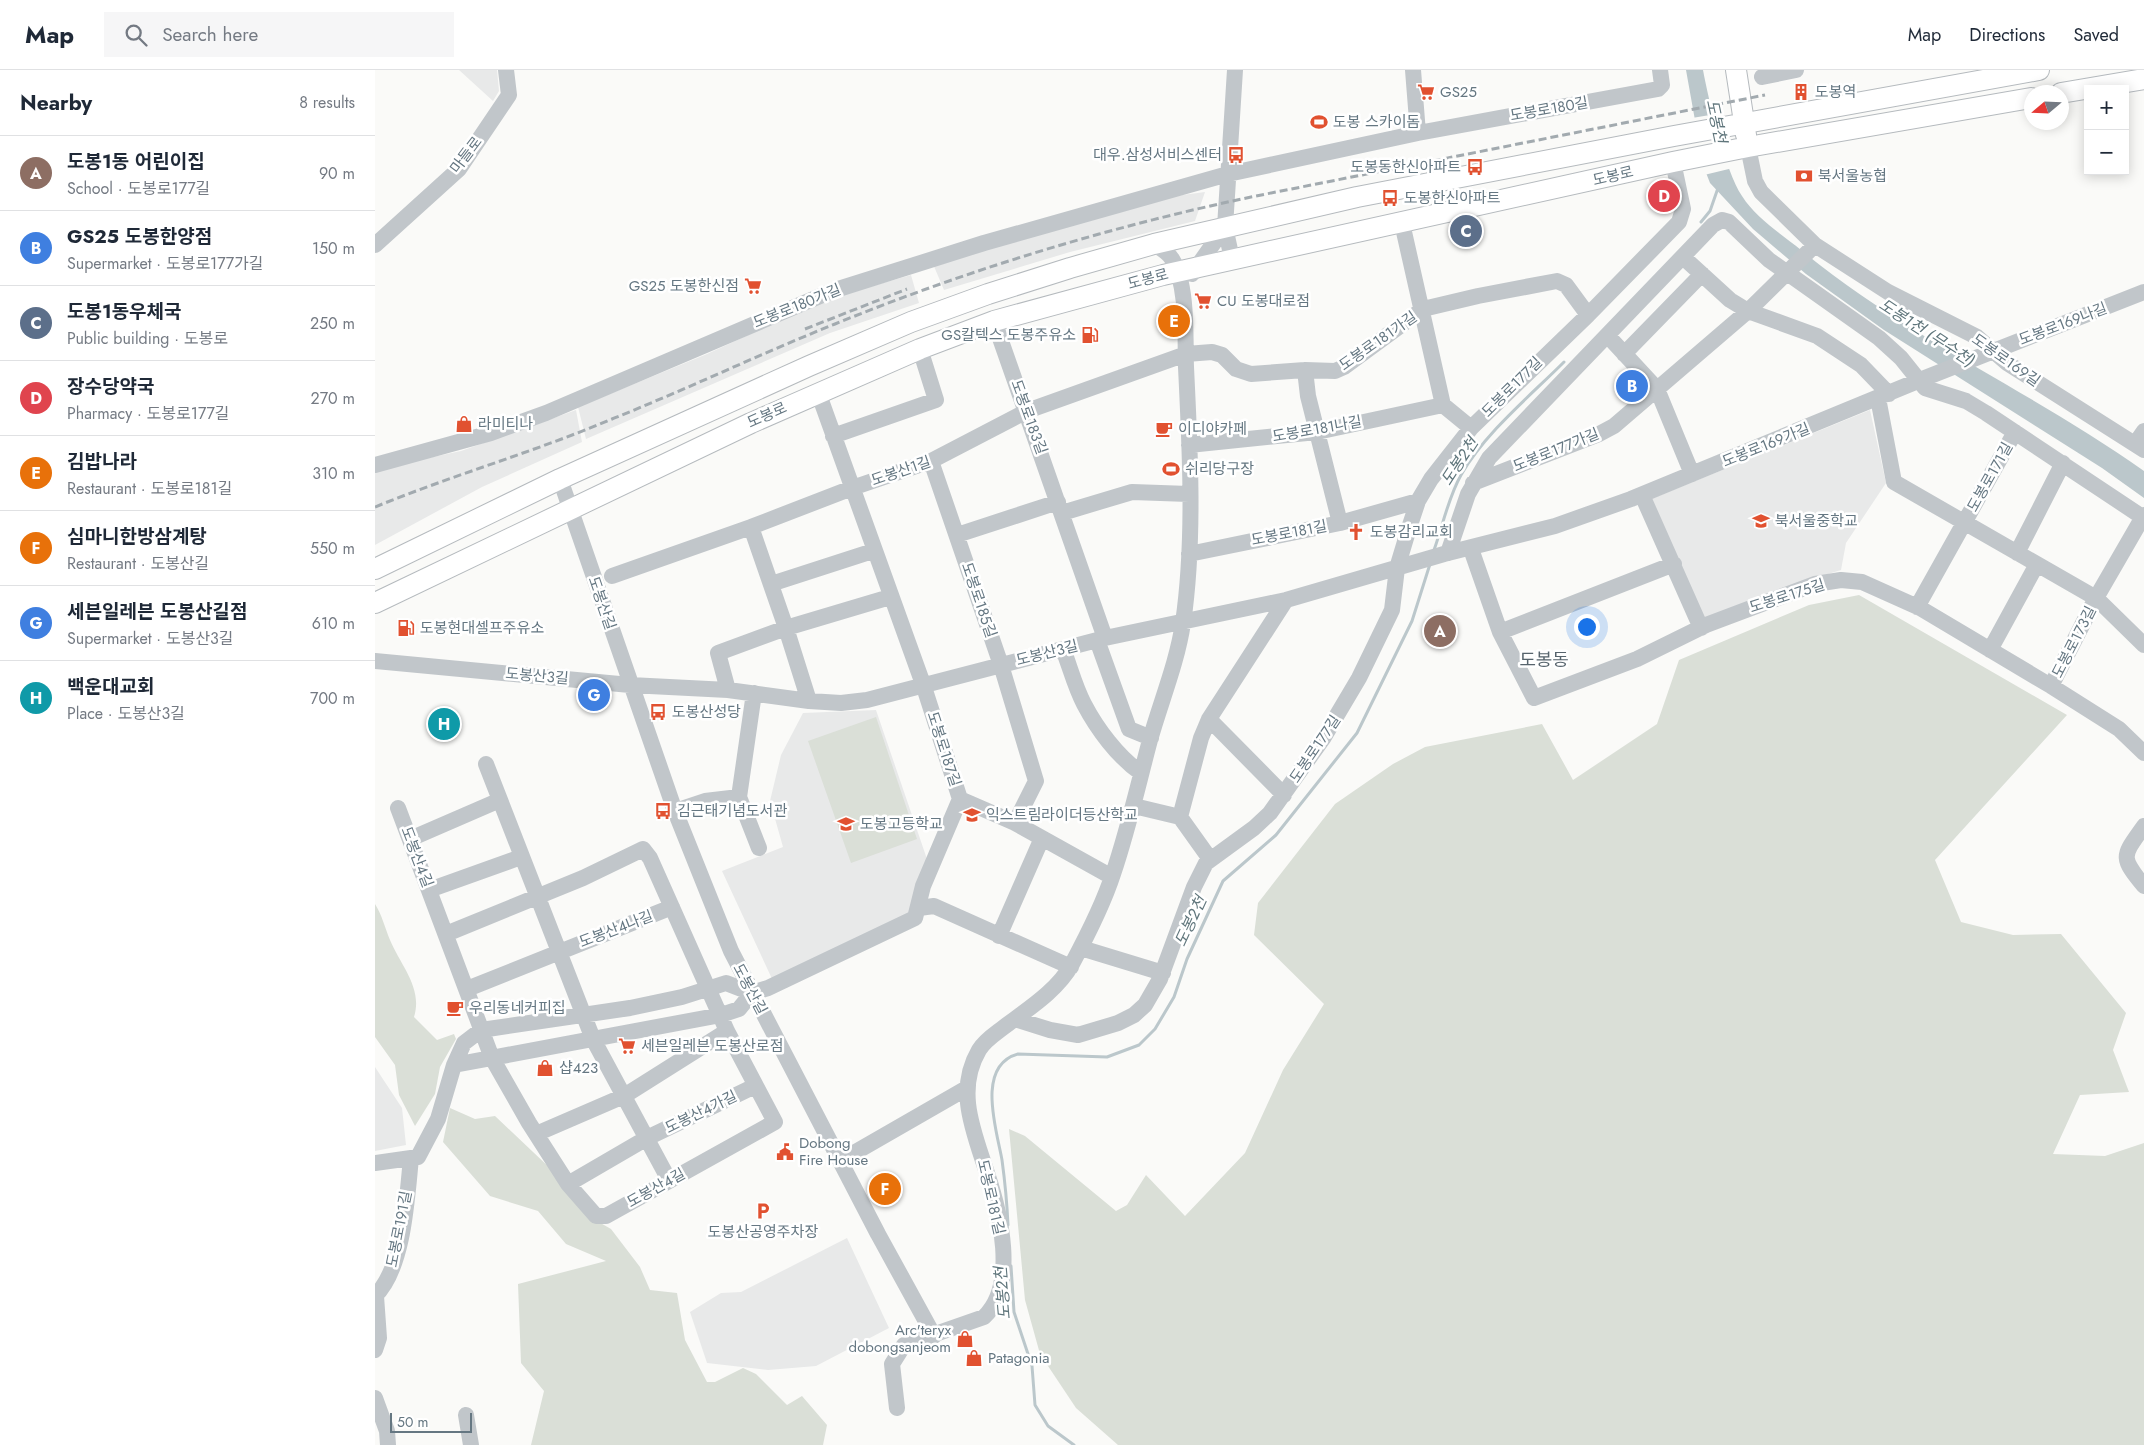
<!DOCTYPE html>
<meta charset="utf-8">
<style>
:root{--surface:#fff;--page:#f6f6f7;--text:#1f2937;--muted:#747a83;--line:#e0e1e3;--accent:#e15130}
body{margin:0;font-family:Jost,"Noto Sans KR",sans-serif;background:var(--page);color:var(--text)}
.controls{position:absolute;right:15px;top:15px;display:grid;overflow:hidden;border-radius:0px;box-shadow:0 2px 12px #0003}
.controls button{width:45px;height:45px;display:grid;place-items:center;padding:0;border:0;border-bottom:1px solid var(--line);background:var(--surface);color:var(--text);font:25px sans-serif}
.compass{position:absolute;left:1649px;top:15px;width:45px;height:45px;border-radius:50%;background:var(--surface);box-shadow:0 2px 12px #0003;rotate:251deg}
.scale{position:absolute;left:15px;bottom:12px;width:82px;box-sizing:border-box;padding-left:5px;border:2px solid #657782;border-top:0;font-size:14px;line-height:18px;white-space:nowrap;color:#657782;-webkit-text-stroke:4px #fff;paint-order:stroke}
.you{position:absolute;left:1211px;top:556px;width:18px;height:18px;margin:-12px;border:4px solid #fff;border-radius:50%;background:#1a73e8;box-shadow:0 0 0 8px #1a73e833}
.badge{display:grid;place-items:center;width:32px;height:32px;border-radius:50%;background:var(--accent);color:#fff;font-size:16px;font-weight:700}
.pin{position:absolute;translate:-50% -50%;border:2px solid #fff;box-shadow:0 1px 5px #0006}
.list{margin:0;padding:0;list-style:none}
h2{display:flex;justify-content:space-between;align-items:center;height:65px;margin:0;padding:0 20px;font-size:21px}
h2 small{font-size:16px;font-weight:400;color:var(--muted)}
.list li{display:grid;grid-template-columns:32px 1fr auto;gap:15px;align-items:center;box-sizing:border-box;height:75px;padding:0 20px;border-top:1px solid var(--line)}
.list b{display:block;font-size:19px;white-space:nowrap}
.list p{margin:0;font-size:16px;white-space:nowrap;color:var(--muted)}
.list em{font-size:16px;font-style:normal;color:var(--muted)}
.icon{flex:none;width:28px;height:28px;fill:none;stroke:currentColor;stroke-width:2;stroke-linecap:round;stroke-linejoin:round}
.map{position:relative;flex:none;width:1769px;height:1375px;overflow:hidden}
header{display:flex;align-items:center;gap:30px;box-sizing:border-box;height:70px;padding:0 25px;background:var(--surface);border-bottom:1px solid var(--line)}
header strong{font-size:24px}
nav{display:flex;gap:28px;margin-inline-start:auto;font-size:18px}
.search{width:350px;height:45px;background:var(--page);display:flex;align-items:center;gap:12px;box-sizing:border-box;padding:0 18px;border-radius:0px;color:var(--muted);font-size:19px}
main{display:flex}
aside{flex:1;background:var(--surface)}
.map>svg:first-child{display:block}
</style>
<header>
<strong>Map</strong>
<div class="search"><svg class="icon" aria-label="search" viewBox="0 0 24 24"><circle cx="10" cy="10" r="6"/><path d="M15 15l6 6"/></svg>Search here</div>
<nav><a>Map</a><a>Directions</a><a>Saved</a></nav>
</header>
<main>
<aside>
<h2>Nearby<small>8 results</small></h2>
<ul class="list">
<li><span class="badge" style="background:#8d6e63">A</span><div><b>도봉1동 어린이집</b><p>School · 도봉로177길</p></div><em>90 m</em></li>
<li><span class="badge" style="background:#3f7fe0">B</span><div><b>GS25 도봉한양점</b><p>Supermarket · 도봉로177가길</p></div><em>150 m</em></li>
<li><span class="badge" style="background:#5c6f8a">C</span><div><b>도봉1동우체국</b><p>Public building · 도봉로</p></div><em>250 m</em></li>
<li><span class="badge" style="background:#e0444e">D</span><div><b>장수당약국</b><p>Pharmacy · 도봉로177길</p></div><em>270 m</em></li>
<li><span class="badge" style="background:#e8710a">E</span><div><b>김밥나라</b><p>Restaurant · 도봉로181길</p></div><em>310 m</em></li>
<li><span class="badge" style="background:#e8710a">F</span><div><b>심마니한방삼계탕</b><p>Restaurant · 도봉산길</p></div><em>550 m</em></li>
<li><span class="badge" style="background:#3f7fe0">G</span><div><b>세븐일레븐 도봉산길점</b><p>Supermarket · 도봉산3길</p></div><em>610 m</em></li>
<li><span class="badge" style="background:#0f9aa8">H</span><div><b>백운대교회</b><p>Place · 도봉산3길</p></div><em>700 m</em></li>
</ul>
</aside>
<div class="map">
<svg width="1769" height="1375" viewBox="0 0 1769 1375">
<rect width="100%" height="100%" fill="#fafaf8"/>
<path fill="#e8e9e9" d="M84,0H122L124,21L118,31Z
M830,122L820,151L695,182L569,220L558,194L800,126Z
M536,205L544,233L455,263L211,369L203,337L332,284L449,230Z
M201,340L207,372L107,417L0,475V402L10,397L86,381Z
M1495,340L1511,413L1471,473L1466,500L1437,509L1331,555L1276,429Z
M501,640L553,792L532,849L398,911L347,801L408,777L395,731L406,685L428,643Z
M0,997L27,1038L31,1075L0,1081Z
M472,1168L514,1258L441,1296L393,1300L332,1293L315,1242L346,1223L366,1222Z"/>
<path fill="#dadfd7" d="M1484,525L1692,645L1560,790L1586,852L1638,865L1686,864L1751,943L1738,980L1754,1022L1705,1025L1678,1084L1730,1086L1769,1073V1375H743L701,1338L665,1284L650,1230L634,1059L650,1066L741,1141L752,1135L771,1105L810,1146L870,1083L908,1000L949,934L879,865L883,833L960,734L1018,694L1050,677L1167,654L1198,710L1282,654L1304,590L1434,535Z
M501,647L542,769L476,793L433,671Z
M0,834C7,845 10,858 15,870C26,896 48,918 39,947L62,970L79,964L81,969L65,997L60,1024L40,1056L24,1025L20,995L0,967Z
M75,1038L100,1049L120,1046L177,1100L222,1151L236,1159L265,1197L275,1220L302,1223L310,1270L332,1312H340L368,1298L381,1304L412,1335L427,1326L452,1355L448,1375H156L169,1321L146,1293L143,1214L231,1191L191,1174L163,1141L115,1126L68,1072Z"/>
<path fill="#bbc7cb" d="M1311,0H1328C1334,32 1350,100 1367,126C1381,148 1406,164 1426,180C1531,267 1658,322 1769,401V428L1727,398L1509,260L1431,204L1378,159L1335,113L1328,95Z"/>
<path fill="#fafaf8" d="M1341,44L1358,98L1329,105L1317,48Z"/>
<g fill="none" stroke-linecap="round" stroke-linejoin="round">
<path stroke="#bbc7cb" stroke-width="3" d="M1326,152L1335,141L1343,118
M1059,480C1068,455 1073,428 1086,405C1110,363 1155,326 1189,292
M633,1155C632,1133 630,1112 627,1090C622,1061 600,996 643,984L732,987L764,975L780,959L799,927L812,889L848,811L901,765L982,663L1037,551L1055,494
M636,1196L639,1242L657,1296L660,1335L673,1356L699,1375"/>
<g stroke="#b5babe" stroke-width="22">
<path id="major" d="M1361,0L1371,65
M1686,23L1769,9
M0,499L185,409L434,296L536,252L613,224L695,198L779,174L982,127L1299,66L1664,0
M0,533L376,353L545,279L619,251L788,205L1298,92L1373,77L1656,28"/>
</g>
<path stroke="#c1c6ca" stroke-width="16" d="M1038,0L1043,63
M1387,7L1421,0
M1373,77L1380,111L1386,122L1440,175L1513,222L1602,267L1632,293L1769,380
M1027,153L1068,335L1096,358
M0,175L84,99L134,25L131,0
M1308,187L1355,230L1373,241L1442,266L1486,295L1514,324
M857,189L850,157L860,0
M817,204L850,157
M619,251L730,568
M1232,265L1282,319L1317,404
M1249,284L1327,204
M930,300L933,326L965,453
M1503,328L1519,412L1721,528L1769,575
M458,366L561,330L545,279
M1760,374L1769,361
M814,375L942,362L1068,335
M556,391L626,595L661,711L640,753
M0,395L116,363L171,343L457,221L609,173L853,104L1043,63L1283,19L1287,15L1285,0
M185,409L300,741L356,881L503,1164L559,1266
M1098,413L1224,364L1239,356L1373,241L1440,175
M1267,425L1326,558
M687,443L757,422L814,424
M376,457L411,558L434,631
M582,465L683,432
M1096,479L1125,562L1159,628L1262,589L1331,555L1440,514L1466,510L1487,512L1545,538L1676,616L1744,659L1769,683
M1073,483L1093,424L1114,388L1338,155L1347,150L1354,152L1394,190L1504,268L1526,288L1550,318L1591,331L1611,343L1769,448
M1642,483L1688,393
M814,484L965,453L1043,431
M237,506L376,457L477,418L556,391L652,341L811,284L837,282L847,285L861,299L876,304L930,300L960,301L969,297L1048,239L1103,226L1182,211L1191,215L1213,245
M396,514L498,481
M1542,537L1640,362
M1125,562L1299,494
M722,570L754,659L776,668
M688,579C695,597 700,617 709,634C722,659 743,687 766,703
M1615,580L1662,494
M0,591L255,615L353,620L434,631L466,633L492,630L730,568L911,530L1069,484L1180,456L1256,429L1550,308L1769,222
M1676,616L1721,528L1769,445
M353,620L343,583L411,558L515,527
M379,623L364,727L384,778
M834,649L909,725
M111,694L218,969L294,1110
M585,729L640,753L737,807
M759,736L805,747L835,789
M23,738L117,988L154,1053L193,1114L221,1146H231L400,1052L352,961L275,788L268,779L208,808L71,864
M300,741L330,731L364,727
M805,747L826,668L834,649L911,530
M1769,756C1748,786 1744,786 1769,816
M35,769L125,730
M54,820L146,787
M544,838L559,836L696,897
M624,866L667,768
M706,878L788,903
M92,919L297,837
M377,923L393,918L540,848L548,816L585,729L548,614L443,322
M640,949L675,960L703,965L743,953L759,945L770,935L785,909L819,817L831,793L879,758L895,743L949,667L984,608L1017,540L1022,498L1035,455L1043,431L1056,409L1096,358L1213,245L1304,152L1308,139L1298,92
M79,995L346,945L364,939L377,923
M161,1064L249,1026L352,961
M465,1091L592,1018
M0,1093L43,1087L63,1049L79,995L89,973L106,960L255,938L307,927L351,913L377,923
M193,1114L272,1068L380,1016
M0,1226C29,1198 32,1127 36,1088
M0,1280L4,1268L1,1226
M0,1328L12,1361L13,1375
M522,1338L517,1294L529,1275L609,1247C643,1215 625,1142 612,1103C599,1062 580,1021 604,980C610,970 620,964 629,957C653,939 683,920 697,894C712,866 728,835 738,804C753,760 763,715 775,670C786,631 802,593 808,553C820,470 815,380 811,297C810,266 813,215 797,189C793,182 785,178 779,174
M91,1345L96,1375"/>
<use href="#major" stroke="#fff" stroke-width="20"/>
<path stroke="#a2aaaf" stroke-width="3" stroke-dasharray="8 4" stroke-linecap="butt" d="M430,259L532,219
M0,437C78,405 159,382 237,349C312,319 385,284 460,254C595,199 734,157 876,127L1390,25"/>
</g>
<defs>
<g id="supermarket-bare" transform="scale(1.35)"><path d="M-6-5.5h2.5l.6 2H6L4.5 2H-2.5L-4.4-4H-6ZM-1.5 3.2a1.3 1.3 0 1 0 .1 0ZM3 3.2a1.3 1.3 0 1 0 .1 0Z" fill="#e15130" stroke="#fff" stroke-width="2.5" paint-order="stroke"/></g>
<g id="building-bare" transform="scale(1.35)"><path d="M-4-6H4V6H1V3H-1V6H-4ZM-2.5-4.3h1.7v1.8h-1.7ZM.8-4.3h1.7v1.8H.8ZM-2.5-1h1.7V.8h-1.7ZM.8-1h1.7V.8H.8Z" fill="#e15130" stroke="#fff" stroke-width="2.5" paint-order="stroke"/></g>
<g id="stadium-bare" transform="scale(1.35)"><path d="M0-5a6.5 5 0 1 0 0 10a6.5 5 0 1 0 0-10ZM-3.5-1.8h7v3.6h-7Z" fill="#e15130" stroke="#fff" stroke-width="2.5" paint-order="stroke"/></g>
<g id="bus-bare" transform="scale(1.35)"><path d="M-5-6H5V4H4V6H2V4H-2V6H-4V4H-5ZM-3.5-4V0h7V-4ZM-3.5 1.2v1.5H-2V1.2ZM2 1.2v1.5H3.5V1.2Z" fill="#e15130" stroke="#fff" stroke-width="2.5" paint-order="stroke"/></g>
<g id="bank-bare" transform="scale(1.35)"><path d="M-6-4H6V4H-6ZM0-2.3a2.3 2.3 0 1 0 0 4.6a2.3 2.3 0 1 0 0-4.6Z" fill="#e15130" stroke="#fff" stroke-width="2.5" paint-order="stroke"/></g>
<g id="fuel-bare" transform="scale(1.35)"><path d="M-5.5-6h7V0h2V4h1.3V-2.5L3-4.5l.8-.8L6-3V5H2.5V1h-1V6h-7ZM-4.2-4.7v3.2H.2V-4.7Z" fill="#e15130" stroke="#fff" stroke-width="2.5" paint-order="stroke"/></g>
<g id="shop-bare" transform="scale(1.35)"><path d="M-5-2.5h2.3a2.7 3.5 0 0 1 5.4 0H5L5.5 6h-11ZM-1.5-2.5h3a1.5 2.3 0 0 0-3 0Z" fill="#e15130" stroke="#fff" stroke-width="2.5" paint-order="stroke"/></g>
<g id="cafe-bare" transform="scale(1.35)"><path d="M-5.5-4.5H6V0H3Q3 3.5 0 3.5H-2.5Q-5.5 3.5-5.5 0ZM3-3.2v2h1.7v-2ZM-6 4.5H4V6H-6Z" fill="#e15130" stroke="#fff" stroke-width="2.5" paint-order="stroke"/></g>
<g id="school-bare" transform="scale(1.35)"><path d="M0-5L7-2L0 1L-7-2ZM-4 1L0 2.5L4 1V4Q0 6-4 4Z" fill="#e15130" stroke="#fff" stroke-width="2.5" paint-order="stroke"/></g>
<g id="church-bare" transform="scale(1.35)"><path d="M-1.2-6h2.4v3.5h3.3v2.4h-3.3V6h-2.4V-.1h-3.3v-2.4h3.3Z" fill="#e15130" stroke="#fff" stroke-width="2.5" paint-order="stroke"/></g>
<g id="civic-bare" transform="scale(1.35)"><path d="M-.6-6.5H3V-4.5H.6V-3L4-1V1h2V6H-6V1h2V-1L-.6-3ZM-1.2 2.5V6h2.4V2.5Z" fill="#e15130" stroke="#fff" stroke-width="2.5" paint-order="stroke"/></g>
<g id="parking-bare" transform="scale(1.35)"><path d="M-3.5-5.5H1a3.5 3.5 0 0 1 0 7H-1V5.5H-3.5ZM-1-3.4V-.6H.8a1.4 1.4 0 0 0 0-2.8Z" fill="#e15130" stroke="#fff" stroke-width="2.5" paint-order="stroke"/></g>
</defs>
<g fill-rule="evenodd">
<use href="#supermarket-bare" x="1051" y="22"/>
<use href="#building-bare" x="1426" y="22"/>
<use href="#stadium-bare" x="944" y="52"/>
<use href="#bus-bare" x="861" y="85"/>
<use href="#bus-bare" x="1100" y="97"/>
<use href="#bank-bare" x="1429" y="106"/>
<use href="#bus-bare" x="1015" y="128"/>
<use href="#supermarket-bare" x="378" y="216"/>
<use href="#supermarket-bare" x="828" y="231"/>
<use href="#fuel-bare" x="715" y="265"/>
<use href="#shop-bare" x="89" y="354"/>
<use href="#cafe-bare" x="789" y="359"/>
<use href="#stadium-bare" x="796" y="399"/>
<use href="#school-bare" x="1386" y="451"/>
<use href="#church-bare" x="981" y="462"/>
<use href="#fuel-bare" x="31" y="558"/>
<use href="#bus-bare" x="283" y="642"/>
<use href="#bus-bare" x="288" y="741"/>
<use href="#school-bare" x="597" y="745"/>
<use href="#school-bare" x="471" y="754"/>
<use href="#cafe-bare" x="80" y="938"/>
<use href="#supermarket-bare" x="252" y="976"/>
<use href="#shop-bare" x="170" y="998"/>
<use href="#civic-bare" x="410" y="1082"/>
<use href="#parking-bare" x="388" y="1141"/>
<use href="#shop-bare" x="590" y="1269"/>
<use href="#shop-bare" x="599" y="1288"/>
</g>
<g text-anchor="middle" stroke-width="5" stroke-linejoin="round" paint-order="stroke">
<g font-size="15" fill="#657782" stroke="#fff" text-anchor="start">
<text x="1065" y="27">GS25</text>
<text x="1440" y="27">도봉역</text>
<text x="958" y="57">도봉 스카이돔</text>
<text x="847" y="90" text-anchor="end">대우.삼성서비스센터</text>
<text x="1086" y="102" text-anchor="end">도봉동한신아파트</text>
<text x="1443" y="111">북서울농협</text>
<text x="1029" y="133">도봉한신아파트</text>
<text x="364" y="221" text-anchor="end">GS25 도봉한신점</text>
<text x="842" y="236">CU 도봉대로점</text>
<text x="701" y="270" text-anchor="end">GS칼텍스 도봉주유소</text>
<text x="103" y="359">라미티나</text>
<text x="803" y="364">이디야카페</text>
<text x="810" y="404">쉬리당구장</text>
<text x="1400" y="456">북서울중학교</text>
<text x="995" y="467">도봉감리교회</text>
<text x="45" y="563">도봉현대셀프주유소</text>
<text x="297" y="647">도봉산성당</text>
<text x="302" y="746">김근태기념도서관</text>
<text x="611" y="750">익스트림라이더등산학교</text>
<text x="485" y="759">도봉고등학교</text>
<text x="94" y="943">우리동네커피집</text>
<text x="266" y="981">세븐일레븐 도봉산로점</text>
<text x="184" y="1003">샵423</text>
<text x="424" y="1078">Dobong<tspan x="424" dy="17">Fire House</tspan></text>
<text x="388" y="1167" text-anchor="middle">도봉산공영주차장</text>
<text x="576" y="1265" text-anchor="end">Arc'teryx<tspan x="576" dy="17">dobongsanjeom</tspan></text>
<text x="613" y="1293">Patagonia</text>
</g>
<g font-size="15" fill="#657782" stroke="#fff">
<text transform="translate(1174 39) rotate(-10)" y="5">도봉로180길</text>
<text transform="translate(91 85) rotate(-53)" y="5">마들로</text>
<text transform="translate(1238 106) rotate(-13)" y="5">도봉로</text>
<text transform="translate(773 209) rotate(-15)" y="5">도봉로</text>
<text transform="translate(422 236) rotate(-22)" y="5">도봉로180가길</text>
<text transform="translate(1688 254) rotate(-21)" y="5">도봉로169나길</text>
<text transform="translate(1003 271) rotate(-35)" y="5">도봉로181가길</text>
<text transform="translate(1631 290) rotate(35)" y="5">도봉로169길</text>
<text transform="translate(1137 317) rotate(-45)" y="5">도봉로177길</text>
<text transform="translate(392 345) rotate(-24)" y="5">도봉로</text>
<text transform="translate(654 347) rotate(70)" y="5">도봉로183길</text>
<text transform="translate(942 359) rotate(-10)" y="5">도봉로181나길</text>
<text transform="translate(1391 375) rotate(-22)" y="5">도봉로169가길</text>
<text transform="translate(1181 380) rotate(-22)" y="5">도봉로177가길</text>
<text transform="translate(526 401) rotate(-19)" y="5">도봉산1길</text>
<text transform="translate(1615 407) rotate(-61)" y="5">도봉로171길</text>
<text transform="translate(914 463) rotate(-11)" y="5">도봉로181길</text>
<text transform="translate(1412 526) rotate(-18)" y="5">도봉로175길</text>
<text transform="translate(604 530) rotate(71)" y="5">도봉로185길</text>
<text transform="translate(227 533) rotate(71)" y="5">도봉산길</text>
<text transform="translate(1699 572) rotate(-63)" y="5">도봉로173길</text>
<text transform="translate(672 583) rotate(-14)" y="5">도봉산3길</text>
<text transform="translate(162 606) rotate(5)" y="5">도봉산3길</text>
<text transform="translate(569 679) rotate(72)" y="5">도봉로187길</text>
<text transform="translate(940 679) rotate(-56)" y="5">도봉로177길</text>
<text transform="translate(42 787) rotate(69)" y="5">도봉산4길</text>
<text transform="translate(241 859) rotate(-21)" y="5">도봉산4나길</text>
<text transform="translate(375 919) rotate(62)" y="5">도봉산길</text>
<text transform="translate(326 1042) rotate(-26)" y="5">도봉산4가길</text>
<text transform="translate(281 1118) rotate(-29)" y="5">도봉산4길</text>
<text transform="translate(616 1127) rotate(77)" y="5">도봉로181길</text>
<text transform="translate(24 1159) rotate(-79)" y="5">도봉로191길</text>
</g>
<g font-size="16" font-style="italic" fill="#60767c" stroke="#fff">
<text transform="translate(1342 51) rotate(78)" y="6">도봉천</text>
<text transform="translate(1552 262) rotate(33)" y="6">도봉1천 (무수천)</text>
<text transform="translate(1084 391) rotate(-57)" y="6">도봉2천</text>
<text transform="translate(815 851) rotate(-65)" y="6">도봉2천</text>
<text transform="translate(627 1223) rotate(-95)" y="6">도봉2천</text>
</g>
<g font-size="18" fill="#57646d" stroke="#fff">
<text x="1169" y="596">도봉동</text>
</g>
</g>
</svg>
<div class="controls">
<button>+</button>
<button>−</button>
</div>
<svg class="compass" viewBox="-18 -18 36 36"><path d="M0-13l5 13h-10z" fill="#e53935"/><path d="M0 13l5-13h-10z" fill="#747a83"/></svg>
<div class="scale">50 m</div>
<div class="you"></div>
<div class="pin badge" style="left:1065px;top:561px;background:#8d6e63">A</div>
<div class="pin badge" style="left:1257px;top:316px;background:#3f7fe0">B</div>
<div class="pin badge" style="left:1091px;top:161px;background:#5c6f8a">C</div>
<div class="pin badge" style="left:1289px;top:126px;background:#e0444e">D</div>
<div class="pin badge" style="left:799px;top:251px;background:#e8710a">E</div>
<div class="pin badge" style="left:510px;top:1119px;background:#e8710a">F</div>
<div class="pin badge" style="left:219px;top:625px;background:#3f7fe0">G</div>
<div class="pin badge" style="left:69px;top:654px;background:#0f9aa8">H</div>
</div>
</main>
